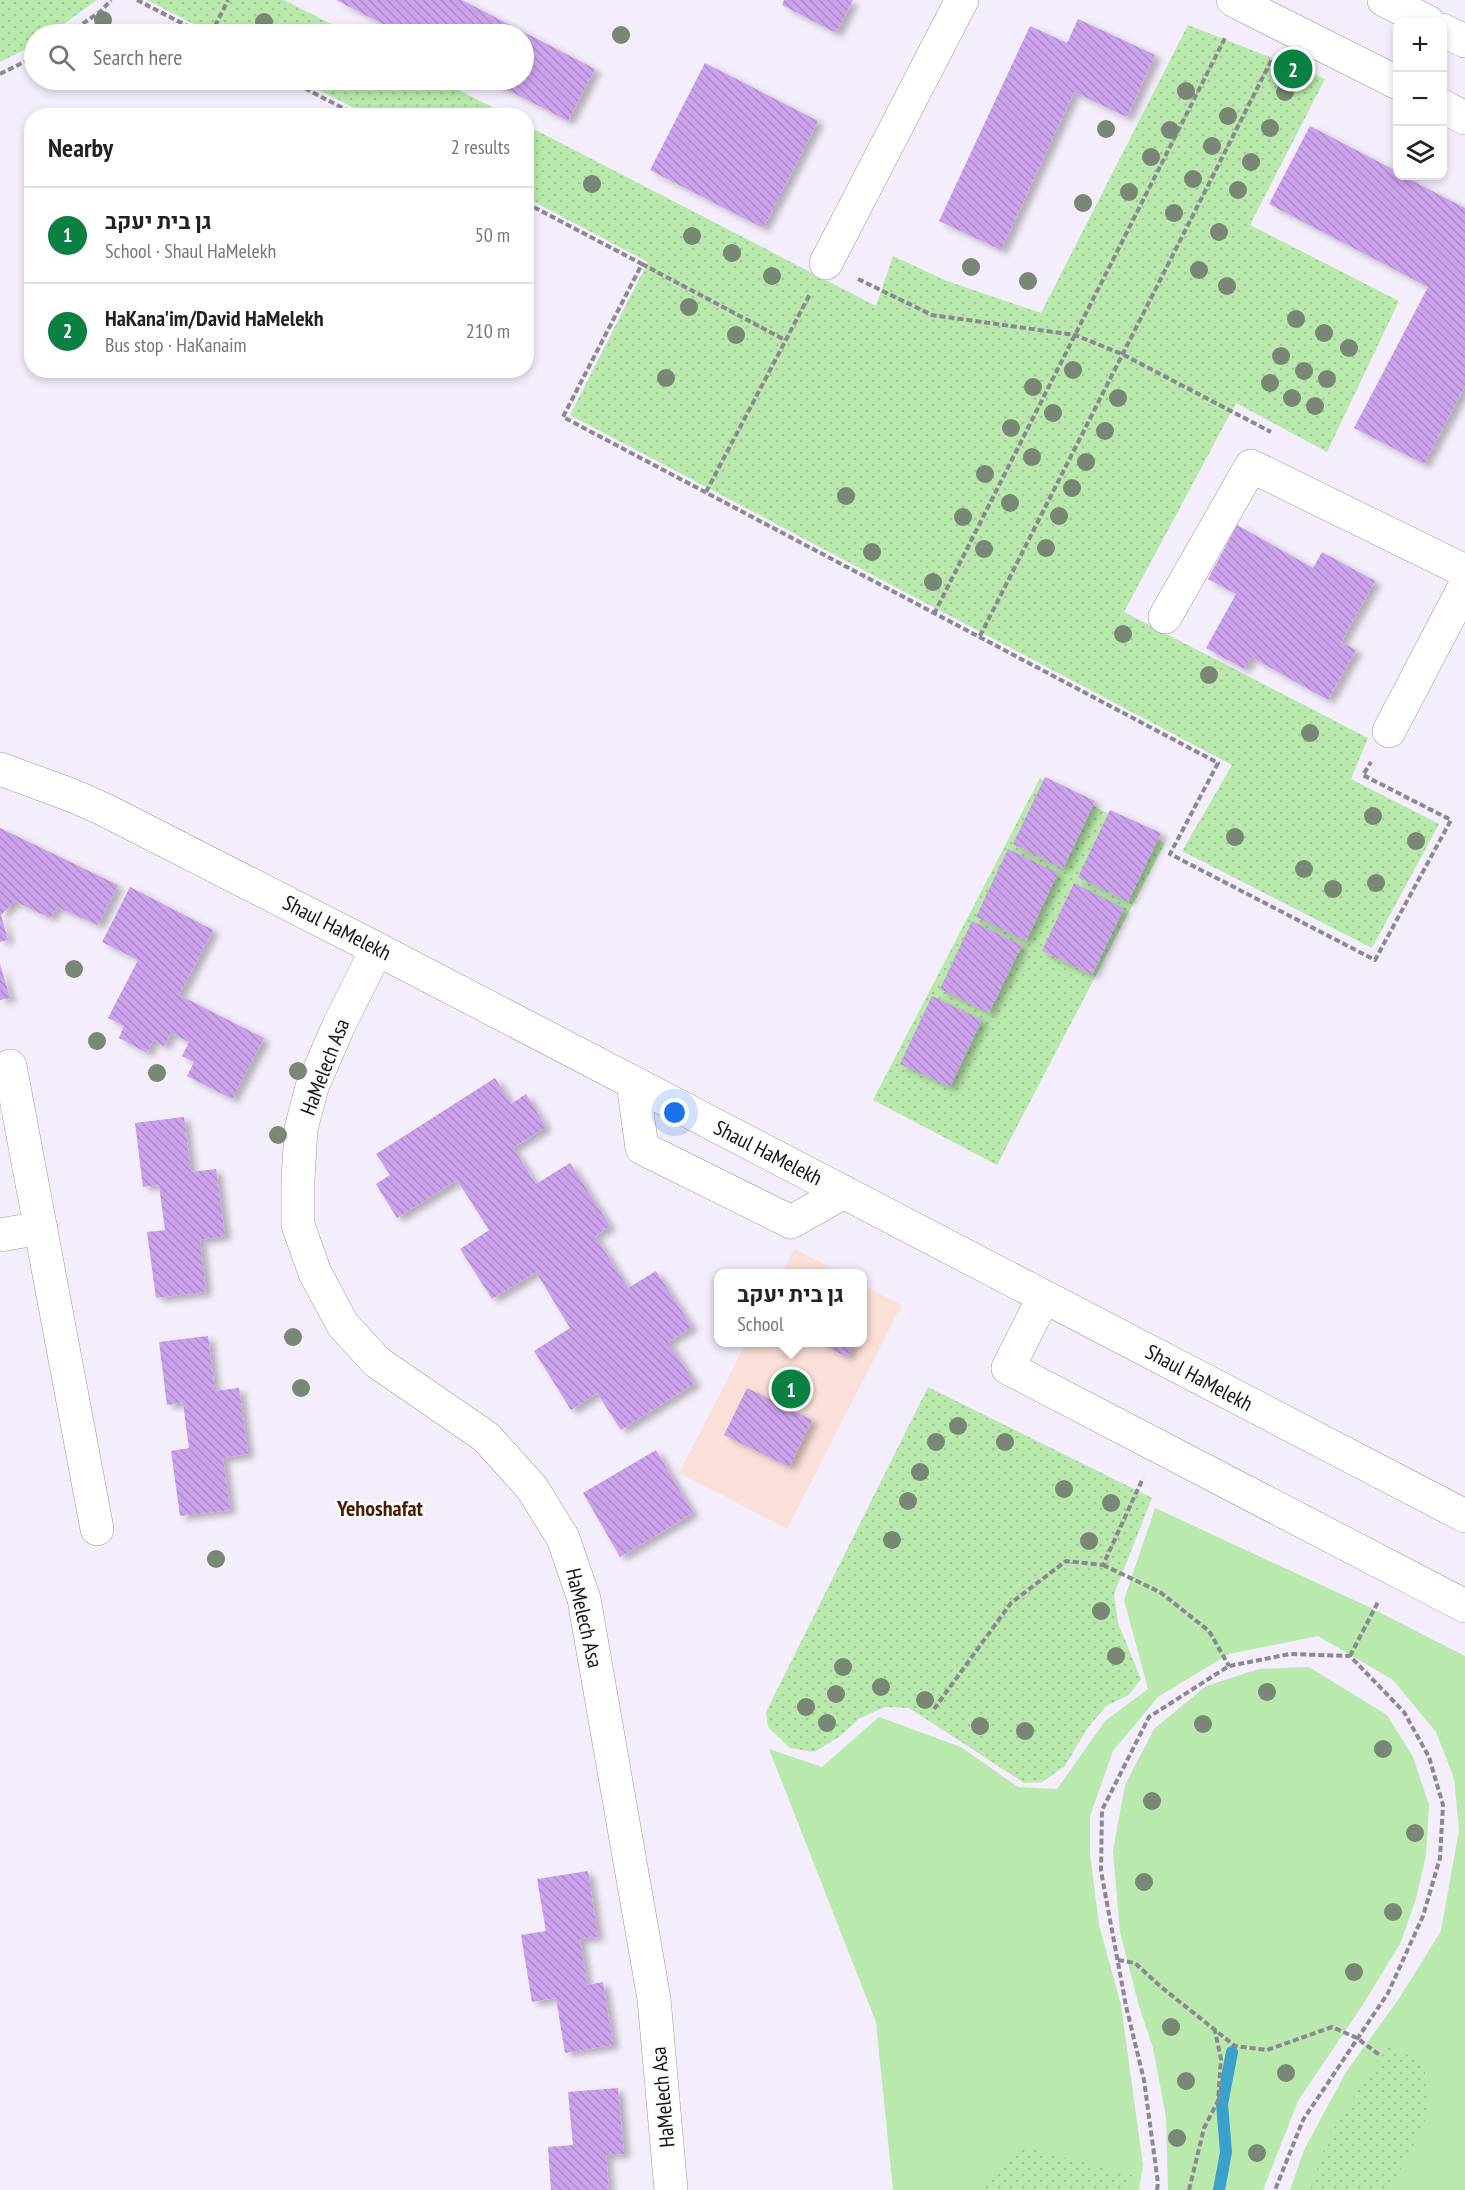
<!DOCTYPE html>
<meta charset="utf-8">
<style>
:root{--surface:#fff;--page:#f2f2f2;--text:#222;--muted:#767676;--line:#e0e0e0;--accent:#0b8043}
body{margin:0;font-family:"PT Sans Narrow",Heebo,sans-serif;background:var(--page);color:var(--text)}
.controls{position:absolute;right:18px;top:18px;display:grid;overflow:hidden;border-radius:12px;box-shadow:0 3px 9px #0003}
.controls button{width:54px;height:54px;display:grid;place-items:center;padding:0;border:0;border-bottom:2px solid var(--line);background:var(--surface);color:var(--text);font:30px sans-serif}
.you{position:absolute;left:675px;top:1113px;width:21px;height:21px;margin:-15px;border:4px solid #fff;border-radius:50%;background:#1a73e8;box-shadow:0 0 0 9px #1a73e833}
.badge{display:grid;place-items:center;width:39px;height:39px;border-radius:50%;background:var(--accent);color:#fff;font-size:20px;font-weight:700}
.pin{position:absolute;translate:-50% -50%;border:3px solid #fff;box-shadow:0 2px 6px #0006}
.popup{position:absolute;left:714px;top:1269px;width:153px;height:78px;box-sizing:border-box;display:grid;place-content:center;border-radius:12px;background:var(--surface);filter:drop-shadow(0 2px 4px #0005);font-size:20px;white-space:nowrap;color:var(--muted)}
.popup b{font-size:22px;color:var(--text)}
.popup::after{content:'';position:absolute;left:50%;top:100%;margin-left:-12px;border:12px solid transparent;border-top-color:var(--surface)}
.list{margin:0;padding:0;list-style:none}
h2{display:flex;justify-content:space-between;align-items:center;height:78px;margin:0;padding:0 24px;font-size:26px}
h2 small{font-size:20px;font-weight:400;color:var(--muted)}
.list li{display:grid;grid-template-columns:39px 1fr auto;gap:18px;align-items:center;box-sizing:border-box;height:96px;padding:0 24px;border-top:2px solid var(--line)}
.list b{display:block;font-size:22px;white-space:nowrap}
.list p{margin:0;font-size:20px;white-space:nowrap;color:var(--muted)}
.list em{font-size:20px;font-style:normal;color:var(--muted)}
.icon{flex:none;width:33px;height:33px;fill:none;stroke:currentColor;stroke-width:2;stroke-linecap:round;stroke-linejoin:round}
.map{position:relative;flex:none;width:1465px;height:2190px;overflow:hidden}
.search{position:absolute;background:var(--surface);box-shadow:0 3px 9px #0003;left:24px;top:24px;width:510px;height:66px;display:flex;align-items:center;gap:15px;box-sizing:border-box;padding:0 21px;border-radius:33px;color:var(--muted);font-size:22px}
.panel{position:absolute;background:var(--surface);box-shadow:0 3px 9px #0003;left:24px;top:108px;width:510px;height:270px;border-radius:24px}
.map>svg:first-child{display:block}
</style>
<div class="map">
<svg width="1465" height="2190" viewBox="0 0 1465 2190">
<defs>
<pattern id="park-dots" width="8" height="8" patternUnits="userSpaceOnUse" patternTransform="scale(1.5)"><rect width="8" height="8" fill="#b9e9ac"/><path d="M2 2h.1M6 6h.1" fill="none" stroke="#9ec793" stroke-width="1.8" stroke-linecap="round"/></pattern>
<pattern id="building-back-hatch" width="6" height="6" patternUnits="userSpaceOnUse" patternTransform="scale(1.5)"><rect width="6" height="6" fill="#cca2ed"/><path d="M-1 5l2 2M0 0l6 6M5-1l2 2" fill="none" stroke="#ae8bcb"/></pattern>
<filter id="shadow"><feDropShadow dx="6" dy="4" stdDeviation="3" flood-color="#0004"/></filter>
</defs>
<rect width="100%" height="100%" fill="#f4edfb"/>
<path fill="#fae0d9" d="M794,1249L842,1273H782Z
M863,1285L902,1305L787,1529L679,1473L746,1343L863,1342Z"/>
<path fill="#b9e9ac" d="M1155,1508L1369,1607L1465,1656V2190H1290L1304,2150L1346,2072L1400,1997L1441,1931L1459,1830L1454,1778L1436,1732L1393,1680L1318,1636L1229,1654L1158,1697L1113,1751L1090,1816V1854L1099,1925L1121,2005L1143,2165L1139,2190H893L876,2022L769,1749L822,1767L879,1717L961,1747L1018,1787L1057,1789L1105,1721L1148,1689L1124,1600Z
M1309,1667L1387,1715L1413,1757L1429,1805L1426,1855L1416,1899L1400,1944L1362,2006L1298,2101L1263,2190H1168L1166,2117L1153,2048L1139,2006L1120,1932L1113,1851L1125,1785L1154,1729L1206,1686L1259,1669Z"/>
<path fill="url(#park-dots)" d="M0,0H97L50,34H34V45L0,62Z
M147,0H284L351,34H213Z
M1188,25L1325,79L1250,225L1399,301L1327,452L1236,403L1124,612L1368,738L1351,779L1439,824L1372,948L1182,851L1232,765L570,415L648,262L527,198L526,125L876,306L893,256L947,281L1041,313Z
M299,80H438L508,115H368Z
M1040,778L1165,843L997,1165L873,1100Z
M928,1387L1152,1498L1114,1594L1118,1623L1141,1679L1129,1695L1106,1706L1087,1729L1065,1766L1042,1782L1024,1783L909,1708L885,1707L860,1718L839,1737L814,1752L790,1748L768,1727L766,1712Z
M1389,2044L1424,2064L1429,2114L1391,2190H1310L1329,2134Z
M1025,2147L1132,2175L1129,2190H982L984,2183Z"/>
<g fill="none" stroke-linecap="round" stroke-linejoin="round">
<path stroke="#3aa1cb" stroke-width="12" d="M1219,2190L1226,2152L1222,2104L1232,2052"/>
</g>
<path fill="url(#building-back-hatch)" filter="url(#shadow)" d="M336,0H462L595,69L568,121L488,80H524V34H402Z
M784,0H853L836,33L782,5Z
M1078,19L1155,55L1127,117L1074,92L1001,250L939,221L1030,26L1067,43Z
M705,63L818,121L763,228L650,170Z
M1310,126L1398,172V176H1403L1465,208V386L1424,464L1354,428L1428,287L1269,204Z
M1237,525L1313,568L1322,552L1375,581L1341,642L1356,650L1328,700L1251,657L1244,669L1206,648L1236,594L1208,579Z
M1045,777L1095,801L1063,869L1013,844Z
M1110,810L1161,833L1128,902L1078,877Z
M0,828L118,885L98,925L57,907L50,918L15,901L1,915L8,940L0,942Z
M1008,849L1058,873L1026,941L976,917Z
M1074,883L1124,908L1092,975L1042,951Z
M130,887L213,930L179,995L264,1038L232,1099L187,1076L194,1062L182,1056L189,1042L171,1033L164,1046L153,1040L147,1053L119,1038L124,1026L108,1018L138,960L102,942Z
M972,921L1022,945L989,1013L940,989Z
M0,964L10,998L0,1000Z
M932,996L982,1020L950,1087L900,1064Z
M495,1078L511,1104L526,1094L546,1127L513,1148L536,1184L570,1163L610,1226L595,1236L628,1288L656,1271L692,1327L668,1342L695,1383L621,1430L597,1393L571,1410L534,1351L570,1328L536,1272L492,1299L460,1249L489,1230L457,1180L397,1218L376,1184L390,1175L376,1154Z
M184,1117L191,1172L216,1169L225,1236L200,1240L206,1292L156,1298L147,1232L165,1230L159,1185L143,1187L135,1123Z
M208,1336L215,1391L239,1388L248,1454L223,1458L230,1510L180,1516L171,1451L189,1448L183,1403L167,1405L159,1342Z
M818,1342H854L847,1357Z
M747,1388L812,1420L789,1467L724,1435Z
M656,1450L693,1513L620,1557L583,1493Z
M588,1871L598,1937L580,1939L587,1985L603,1982L613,2045L565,2053L556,1998L532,2002L521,1935L546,1931L537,1879Z
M618,2088L624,2154L606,2155L609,2190H551L548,2147L573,2145L568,2092Z"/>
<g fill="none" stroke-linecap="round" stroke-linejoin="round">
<g stroke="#9d96a3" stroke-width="34">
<path id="minor" d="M1233,0L1398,83
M1384,0L1428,22
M1442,30L1465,41
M1442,106L1465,118
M826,263L962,0
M1165,617L1251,466L1465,571
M1389,731L1465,586
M0,769L71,795L103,809L377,949L1465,1516
M377,949L339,1025L312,1087L301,1129L298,1180V1225L315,1273L343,1325L377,1362L486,1437L532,1488L563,1538L584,1599L654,1999L671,2190
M10,1066L97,1529
M633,1083L642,1148L791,1222L844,1192
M0,1235L41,1228
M1044,1297L1008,1368L1465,1606"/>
</g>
<path stroke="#8c8891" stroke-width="4" stroke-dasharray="6 3" stroke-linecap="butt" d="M137,0L203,34
M68,34L101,11L111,0
M211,34L228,0
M0,74L34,57
M289,80L358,116
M526,203L642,264L563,417L1218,763L1170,854L1375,960L1451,820L1363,775L1371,762
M642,264L785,340
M858,279L932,315L1075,335L1122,354L1271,432
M706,492L810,294
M934,614L1226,36
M980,636L1272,59
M1103,1565L1160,1592L1209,1631L1229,1666
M1350,1656L1378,1602
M934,1709L1011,1603L1066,1561L1103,1565L1143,1478
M1118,1960L1135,1963L1160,1986L1235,2046L1267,2050L1332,2027L1357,2038L1381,2056
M1157,2190L1158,2183L1144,2080L1126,2006L1101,1871L1102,1810L1149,1717L1229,1666L1290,1654L1350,1656L1404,1712L1429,1757L1443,1805L1440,1858L1423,1916L1388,1993L1303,2120L1275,2190
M1189,2190L1204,2128L1218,2101L1221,2059L1215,2031"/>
<use href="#minor" stroke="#fff" stroke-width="33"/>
</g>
<g fill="#788874">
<circle cx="103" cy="20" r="9"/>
<circle cx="264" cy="22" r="9"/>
<circle cx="621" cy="35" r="9"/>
<circle cx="1186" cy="91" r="9"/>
<circle cx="1285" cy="92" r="9"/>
<circle cx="1228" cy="116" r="9"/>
<circle cx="1270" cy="128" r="9"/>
<circle cx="1106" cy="129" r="9"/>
<circle cx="1170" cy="130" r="9"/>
<circle cx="1212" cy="146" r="9"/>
<circle cx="1151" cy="157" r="9"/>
<circle cx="1251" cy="162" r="9"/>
<circle cx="1193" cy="179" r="9"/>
<circle cx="592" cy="184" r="9"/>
<circle cx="1238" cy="190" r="9"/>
<circle cx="1129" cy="192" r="9"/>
<circle cx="1083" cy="203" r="9"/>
<circle cx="1174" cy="213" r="9"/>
<circle cx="1219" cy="232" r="9"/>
<circle cx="692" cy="236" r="9"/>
<circle cx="732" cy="253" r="9"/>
<circle cx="971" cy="267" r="9"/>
<circle cx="1199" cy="270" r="9"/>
<circle cx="772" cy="276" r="9"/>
<circle cx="1028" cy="281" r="9"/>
<circle cx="1227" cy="286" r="9"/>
<circle cx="689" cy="307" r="9"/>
<circle cx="1296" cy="319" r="9"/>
<circle cx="1324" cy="333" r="9"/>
<circle cx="736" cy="335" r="9"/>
<circle cx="1349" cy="348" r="9"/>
<circle cx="1281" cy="356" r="9"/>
<circle cx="1073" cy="370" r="9"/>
<circle cx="1304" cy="371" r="9"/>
<circle cx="666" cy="378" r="9"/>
<circle cx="1327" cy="379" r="9"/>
<circle cx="1270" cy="383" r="9"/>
<circle cx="1033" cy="387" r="9"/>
<circle cx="1118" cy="398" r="9"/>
<circle cx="1292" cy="398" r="9"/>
<circle cx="1315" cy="406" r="9"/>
<circle cx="1053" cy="413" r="9"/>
<circle cx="1011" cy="428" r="9"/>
<circle cx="1105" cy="431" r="9"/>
<circle cx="1032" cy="457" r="9"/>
<circle cx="1086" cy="462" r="9"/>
<circle cx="985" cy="474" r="9"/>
<circle cx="1072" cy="488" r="9"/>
<circle cx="846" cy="496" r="9"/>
<circle cx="1010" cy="503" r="9"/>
<circle cx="1059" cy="516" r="9"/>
<circle cx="963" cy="517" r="9"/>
<circle cx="1046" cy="548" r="9"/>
<circle cx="984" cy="549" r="9"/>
<circle cx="872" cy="552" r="9"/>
<circle cx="933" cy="582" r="9"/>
<circle cx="1123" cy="634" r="9"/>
<circle cx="1209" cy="675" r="9"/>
<circle cx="1310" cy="733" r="9"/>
<circle cx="1373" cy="816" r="9"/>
<circle cx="1235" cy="837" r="9"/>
<circle cx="1416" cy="841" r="9"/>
<circle cx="1304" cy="869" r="9"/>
<circle cx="1376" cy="883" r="9"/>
<circle cx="1333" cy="889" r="9"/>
<circle cx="74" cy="969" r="9"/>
<circle cx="97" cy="1041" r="9"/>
<circle cx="298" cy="1071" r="9"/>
<circle cx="157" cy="1073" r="9"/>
<circle cx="278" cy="1135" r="9"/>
<circle cx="293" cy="1337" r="9"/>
<circle cx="301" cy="1388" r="9"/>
<circle cx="958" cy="1426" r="9"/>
<circle cx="936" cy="1442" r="9"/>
<circle cx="1005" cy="1442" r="9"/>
<circle cx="920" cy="1472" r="9"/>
<circle cx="1064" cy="1489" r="9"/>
<circle cx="908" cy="1501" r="9"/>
<circle cx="1111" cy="1503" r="9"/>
<circle cx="892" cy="1540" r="9"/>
<circle cx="1089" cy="1541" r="9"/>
<circle cx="216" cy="1559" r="9"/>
<circle cx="1101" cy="1611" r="9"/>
<circle cx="1116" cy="1656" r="9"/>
<circle cx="843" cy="1667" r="9"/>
<circle cx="881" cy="1687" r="9"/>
<circle cx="1267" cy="1692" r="9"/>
<circle cx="836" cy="1694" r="9"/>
<circle cx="925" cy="1700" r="9"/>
<circle cx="806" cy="1707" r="9"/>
<circle cx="827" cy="1723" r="9"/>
<circle cx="1203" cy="1724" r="9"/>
<circle cx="980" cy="1726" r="9"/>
<circle cx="1025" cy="1731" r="9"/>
<circle cx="1383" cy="1749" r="9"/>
<circle cx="1152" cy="1801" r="9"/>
<circle cx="1415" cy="1833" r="9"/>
<circle cx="1144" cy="1882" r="9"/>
<circle cx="1393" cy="1912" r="9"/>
<circle cx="1354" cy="1972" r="9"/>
<circle cx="1171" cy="2027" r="9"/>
<circle cx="1286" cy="2073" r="9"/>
<circle cx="1186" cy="2081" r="9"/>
<circle cx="1177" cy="2138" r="9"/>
<circle cx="1257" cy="2153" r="9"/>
</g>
<g text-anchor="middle" stroke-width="4.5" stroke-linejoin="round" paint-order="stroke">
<g font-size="21" fill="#17151a" stroke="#fdfdfd">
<text transform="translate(337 928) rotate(27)" y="7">Shaul HaMelekh</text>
<text transform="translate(325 1067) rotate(-69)" y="7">HaMelech Asa</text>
<text transform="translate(768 1153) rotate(27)" y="7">Shaul HaMelekh</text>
<text transform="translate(1199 1378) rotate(28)" y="7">Shaul HaMelekh</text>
<text transform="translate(584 1618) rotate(77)" y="7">HaMelech Asa</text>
<text transform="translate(663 2097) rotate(-95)" y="7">HaMelech Asa</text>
</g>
<g font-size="22" font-weight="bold" fill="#491b00" stroke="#fdfdfd">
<text x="380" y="1516">Yehoshafat</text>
</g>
</g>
</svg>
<div class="controls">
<button>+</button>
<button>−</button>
<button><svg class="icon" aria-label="layers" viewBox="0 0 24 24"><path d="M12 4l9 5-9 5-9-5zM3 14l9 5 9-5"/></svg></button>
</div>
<div class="you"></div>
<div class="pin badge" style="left:791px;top:1389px">1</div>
<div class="popup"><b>גן בית יעקב</b>School</div>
<div class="pin badge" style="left:1293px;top:69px">2</div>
<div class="search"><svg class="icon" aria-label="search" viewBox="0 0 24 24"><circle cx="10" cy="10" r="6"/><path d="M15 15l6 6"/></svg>Search here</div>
<section class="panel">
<h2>Nearby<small>2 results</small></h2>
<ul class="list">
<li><span class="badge">1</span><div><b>גן בית יעקב</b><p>School · Shaul HaMelekh</p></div><em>50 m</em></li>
<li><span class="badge">2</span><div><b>HaKana'im/David HaMelekh</b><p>Bus stop · HaKanaim</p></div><em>210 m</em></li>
</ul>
</section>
</div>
